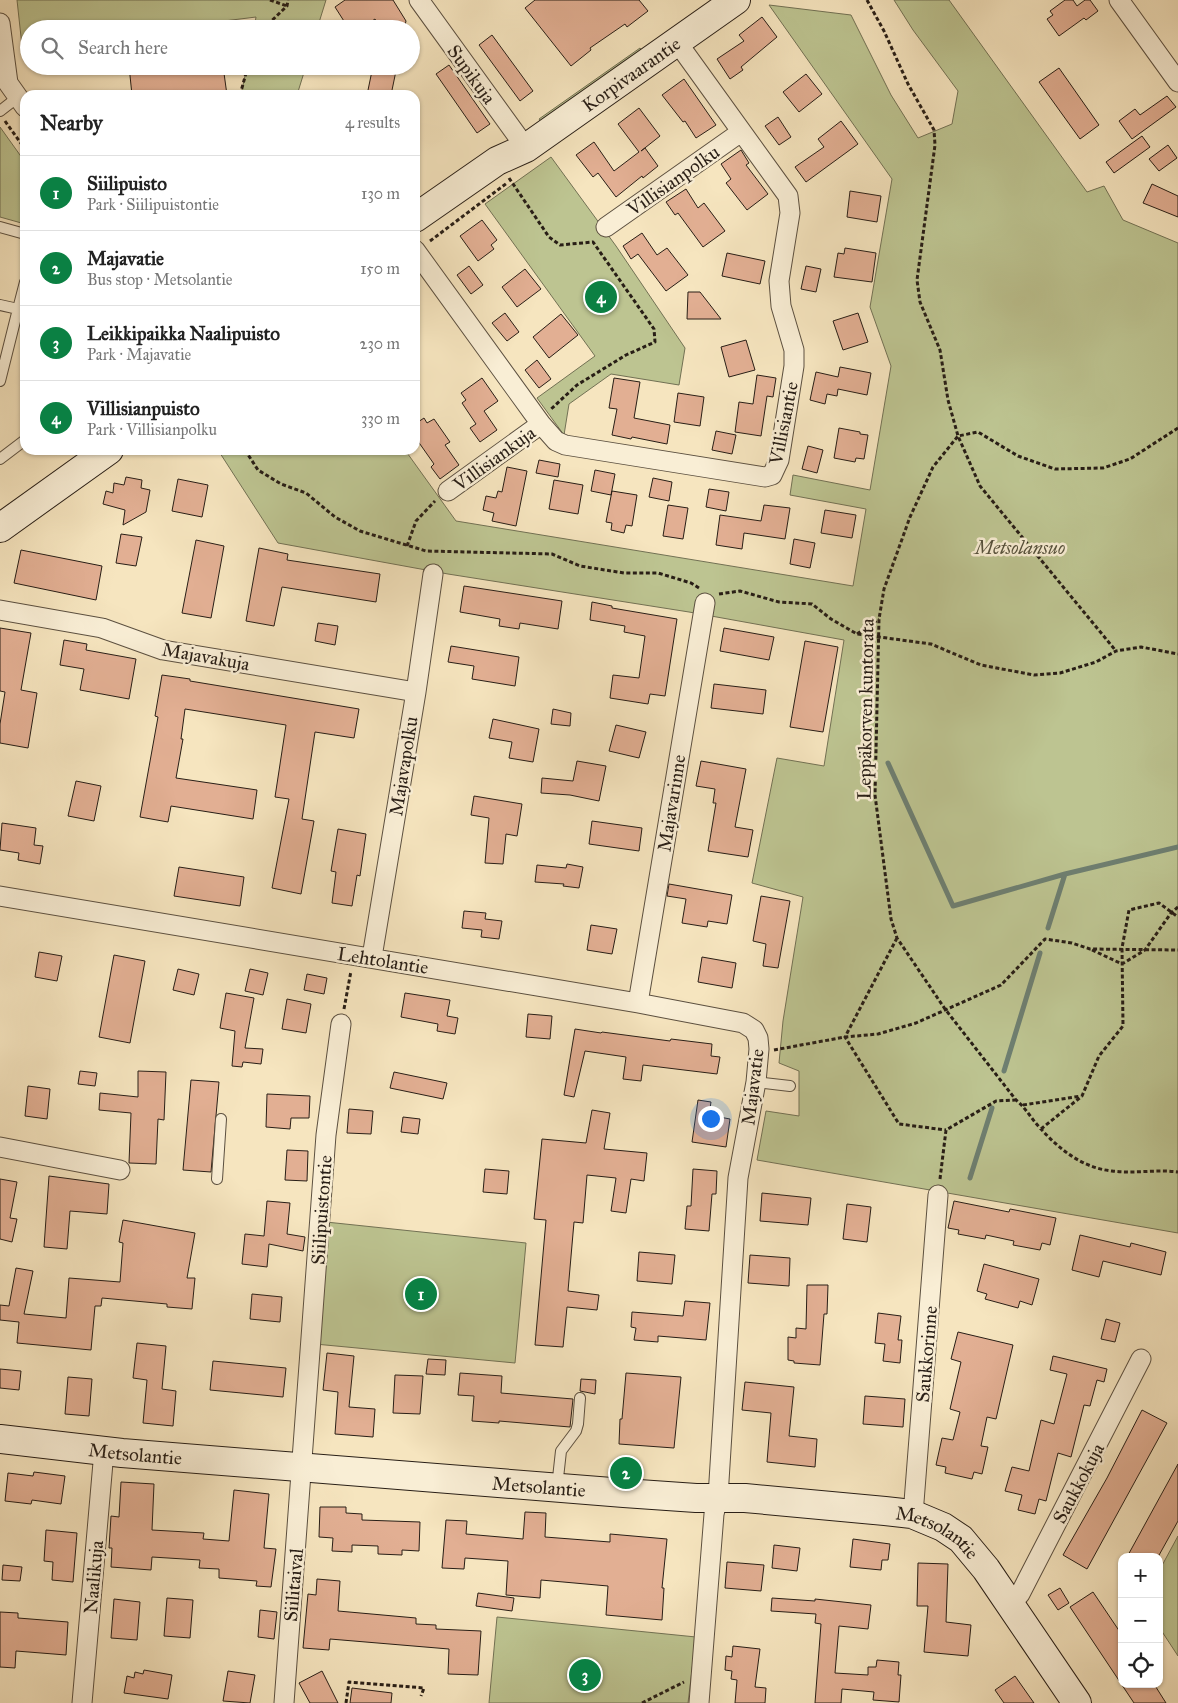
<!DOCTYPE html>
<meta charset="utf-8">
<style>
:root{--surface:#fff;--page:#f2f2f2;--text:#222;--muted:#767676;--line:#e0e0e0;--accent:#0b8043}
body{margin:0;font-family:"IM FELL Great Primer",serif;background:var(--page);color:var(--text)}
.controls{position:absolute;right:15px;bottom:15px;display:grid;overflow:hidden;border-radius:10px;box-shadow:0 1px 4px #0004}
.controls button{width:45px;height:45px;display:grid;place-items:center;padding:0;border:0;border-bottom:1px solid var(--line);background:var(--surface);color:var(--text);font:25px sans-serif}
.you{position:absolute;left:710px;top:1118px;width:18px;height:18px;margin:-12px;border:4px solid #fff;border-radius:50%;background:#1a73e8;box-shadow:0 0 0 8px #1a73e833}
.badge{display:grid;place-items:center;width:32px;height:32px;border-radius:50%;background:var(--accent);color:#fff;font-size:16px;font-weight:700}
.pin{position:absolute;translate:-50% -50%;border:2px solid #fff;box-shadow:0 1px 5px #0006}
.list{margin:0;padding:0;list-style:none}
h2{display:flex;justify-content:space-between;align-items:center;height:65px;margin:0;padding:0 20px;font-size:21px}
h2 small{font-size:16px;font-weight:400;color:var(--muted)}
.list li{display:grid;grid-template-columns:32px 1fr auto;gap:15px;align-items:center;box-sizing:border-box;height:75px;padding:0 20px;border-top:1px solid var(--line)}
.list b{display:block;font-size:19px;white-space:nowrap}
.list p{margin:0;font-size:16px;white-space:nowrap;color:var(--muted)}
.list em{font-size:16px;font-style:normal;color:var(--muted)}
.icon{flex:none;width:28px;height:28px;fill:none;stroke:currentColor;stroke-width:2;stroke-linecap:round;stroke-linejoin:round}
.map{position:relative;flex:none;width:1178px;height:1703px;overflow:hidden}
.search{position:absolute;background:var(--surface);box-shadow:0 1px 4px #0004;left:20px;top:20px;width:400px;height:55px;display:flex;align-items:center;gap:12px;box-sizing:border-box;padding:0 18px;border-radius:28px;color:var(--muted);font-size:19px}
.panel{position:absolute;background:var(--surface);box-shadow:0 1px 4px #0004;left:20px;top:90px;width:400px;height:365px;border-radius:15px}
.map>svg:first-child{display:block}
</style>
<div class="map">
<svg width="1178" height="1703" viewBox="0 0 1178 1703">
<rect width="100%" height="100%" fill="#f6e5bf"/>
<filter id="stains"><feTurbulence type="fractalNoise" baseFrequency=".004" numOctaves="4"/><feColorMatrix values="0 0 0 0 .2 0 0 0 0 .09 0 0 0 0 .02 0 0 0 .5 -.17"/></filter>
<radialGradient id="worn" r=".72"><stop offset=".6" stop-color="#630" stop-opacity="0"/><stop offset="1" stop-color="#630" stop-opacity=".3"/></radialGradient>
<path fill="#bdc491" stroke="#727154" d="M17,0H326L317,29H254L256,17L160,29H29V45L22,46Z
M894,0H949L1087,192L1104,186L1123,220L1178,243V1233L757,1160L766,1111L799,1116V1071L779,1063L783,1021L803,897L752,883L777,758L824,766L844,640L689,612L448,574L278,543L218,450H405L456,521L853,586L866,509L790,495L793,475L870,490L891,366L870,307L892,179L769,5L851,15L891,95L918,138L952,124L958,91L913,30Z
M640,48L642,51L542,123L539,119Z
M247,66H306L297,95H241Z
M0,127L25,162V224L0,217Z
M551,157L616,246L685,348L679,385L611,374L569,404L564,435L537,398L595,356L485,204Z
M326,1222L526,1243L515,1363L315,1344Z
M1178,1536V1656L1159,1627V1571Z
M497,1617L696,1637L688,1703H489Z"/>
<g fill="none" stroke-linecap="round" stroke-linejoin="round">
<path stroke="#6e7f71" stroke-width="5" d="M888,763L953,906L1065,874L1178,847
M1048,928L1065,874
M1004,1071L1040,953
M970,1178L992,1108"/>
</g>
<path fill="#e2af93" stroke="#281e16" d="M345,0H393L406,21L404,29H381L375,19L360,29H349L335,7Z
M535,0H639L648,11L627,27L625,24L590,48L591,50L571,66L525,8Z
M1065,0H1073L1077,6L1085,0H1090L1098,11L1086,20L1084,18L1059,36L1047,19L1053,15L1050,11Z
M762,17L777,37L741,67L743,70L730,79L717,59L744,41L739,35Z
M492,35L533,91L520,101L479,45Z
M449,65L490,124L477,133L436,74Z
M129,66H223L227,95H132Z
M373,66H397L391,95H367Z
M1059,68L1099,125L1080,139L1039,82Z
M806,74L822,94L799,112L783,92Z
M684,79L716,125L696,138L685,121L683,122L662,95Z
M1167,96L1176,107L1132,139L1119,121L1135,109L1140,115Z
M639,108L660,136L641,151L645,148L658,166L643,178L642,176L616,197L598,173L593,177L576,155L594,142L614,171L639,152L618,124Z
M778,117L791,137L779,145L765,126Z
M841,121L858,144L806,182L795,167L824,147L818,139Z
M1142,136L1150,147L1114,173L1106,162Z
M1168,145L1177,158L1159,171L1149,159Z
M741,150L749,163L746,165L768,194L747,210L726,183L731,179L721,164Z
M1152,184L1178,196V217L1143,203Z
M686,189L698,208L704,203L725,231L703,247L678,213L675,215L666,202Z
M850,191L881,196L877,222L847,217Z
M482,220L497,240L491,245L494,249L478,261L460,236Z
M642,233L657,255L667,248L688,275L666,291L638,254L631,259L623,246Z
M845,248L876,253L872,282L834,277L838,253L844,254Z
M727,253L765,261L760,284L722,276Z
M469,266L483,285L471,294L457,275Z
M806,266L821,269L816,292L801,289Z
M525,269L541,289L517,307L502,287Z
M688,292H700L721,319H687Z
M505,313L519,332L507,341L492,323Z
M858,313L868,342L843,350L833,321Z
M561,314L578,335L549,358L533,337Z
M746,340L755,370L729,377L721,347Z
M537,360L551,379L539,388L525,370Z
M840,367L871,373L867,395L838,389L837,396L827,394L825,404L810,400L816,372L838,377Z
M757,375L776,378L773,397L767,396L761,436L735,432L739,402L753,404Z
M482,378L498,401L484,411L497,430L480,442L470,428L476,424L462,403L466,400L461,393Z
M614,378L640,382L634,418L670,425L667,444L632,437L631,439L612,435L617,409L609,408Z
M678,393L704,397L700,426L674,422Z
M424,418L427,423L434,419L450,442L445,445L459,465L440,479L431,467L434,464L415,437V424Z
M839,428L860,432V434L868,435L864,459L856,458L855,462L834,458Z
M716,431L736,435L732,454L712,450Z
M808,446L823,450L817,473L802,469Z
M539,460L560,464L558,477L536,473Z
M507,467L527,471L516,526L492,521L494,513L483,510L486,496L496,498L498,491L502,492Z
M595,470L615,474L611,495L591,491Z
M126,477L142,480L141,488L150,490L146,512L123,525L125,510L103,504L106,491L113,493L114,483L124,485Z
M653,478L672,482L669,501L649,497Z
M178,479L208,485L202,517L172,511Z
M554,480L583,485L578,514L549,509Z
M709,489L729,492L726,511L706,507Z
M612,491L637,495L632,526L626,525L624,533L611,530L612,523L606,522Z
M668,505L688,508L683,539L663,536Z
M764,505L790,508L785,539L744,533L742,549L716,545L720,515L761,521Z
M825,510L856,515L852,538L821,533Z
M121,534L142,537L136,566L116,563Z
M794,539L815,543L810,568L790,564Z
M196,540L224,546L211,618L182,613Z
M259,548L288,554L287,560L380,574L376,602L282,587L274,626L246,621Z
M21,550L102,566L96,600L14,583Z
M464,586L562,601L558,629L520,623L519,629L499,626L500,619L460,612Z
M592,602L612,606V608L677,619L665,696L650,694L648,704L610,698L613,675L639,678L645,636L624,632L625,626L590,620Z
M318,623L338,626L335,645L315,641Z
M0,628L31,633L21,690L37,693L28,748L0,743V724L5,692L0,691Z
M724,628L774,637L769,660L720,651Z
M64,640L87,644L86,650L136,659L129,699L80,690L84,669L60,665Z
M805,641L838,647L823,732L790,727Z
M451,646L519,657L515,686L472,679L474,666L448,662Z
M162,675L190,679V681L359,709L354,738L315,732L302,819L314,821L301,894L272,888L289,799L275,797L286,725L185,709L181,739H183L176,778L257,790L253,819L171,806L168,822L140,817L158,717L155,716Z
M714,684L766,690L763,714L711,708Z
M553,709L571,713L570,726L551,724Z
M493,719L539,729L533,762L509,758L512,742L489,738Z
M616,725L646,732L639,758L609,751Z
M577,761L606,766L599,801L570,795L541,793L542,778L573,781Z
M701,761L746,769L735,827L753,830L748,857L708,851L716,803H713L715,789L696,786Z
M76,781L101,786L94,821L68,816Z
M474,796L522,804L517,836L506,834L503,864L485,863L489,818L471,815Z
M592,821L642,828L639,851L589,844Z
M2,823L36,828L34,845L43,846L40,864L18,860L19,853L0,850Z
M338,829L366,834L360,876L357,875L352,906L332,903L336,872L331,871Z
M567,864L583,867L579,888L563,886L564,884L535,882L537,865L566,868Z
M179,867L244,877L240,906L174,896Z
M669,884L732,895L727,924L708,921L707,927L682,923L686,899L667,896Z
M761,896L790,901L778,968L763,966L766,944L753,941Z
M464,911L486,913L485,919L502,921L499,939L481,937L482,930L462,928Z
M591,925L617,929L612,954L587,950Z
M39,952L62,956L57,981L35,977Z
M114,955L145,961L130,1043L99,1037Z
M702,957L736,963L732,988L698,982Z
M178,969L199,974L194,995L173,990Z
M250,969L268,973L263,995L245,991Z
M307,974L327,978L324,994L304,990Z
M226,993L254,998L245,1048L263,1049L261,1064L243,1062L242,1067L232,1066L235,1031L220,1028Z
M405,993L450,1000L447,1016L458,1018L455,1034L437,1031L438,1024L401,1017Z
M287,999L311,1004L306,1033L282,1029Z
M528,1014L552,1016L550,1039L526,1037Z
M575,1029L601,1033L602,1032L670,1041L671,1039L712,1044L711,1056L720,1057L717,1074L643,1065L641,1081L623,1079L626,1057L585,1051L574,1097L564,1095Z
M80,1071L97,1073L95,1086L78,1084Z
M138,1071L166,1072L164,1120L158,1119L156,1164L129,1163L131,1113L99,1110L100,1093L138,1097Z
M394,1072L447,1083L443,1099L390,1088Z
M191,1080L219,1082L211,1172L183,1170Z
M28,1086L50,1089L47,1119L25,1116Z
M267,1094L310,1096L309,1118H291L290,1129L266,1127Z
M698,1100L711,1102L709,1115L730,1119L726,1147L692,1142Z
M349,1109L373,1111L371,1134L347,1133Z
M592,1110L610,1113L604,1149L647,1153L644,1181L631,1179L626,1213L611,1211L616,1178L587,1175L583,1223L574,1222L568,1291L599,1295L597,1310L567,1307L563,1347L535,1345L546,1220L534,1219L542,1139L586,1143Z
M403,1117L420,1119L418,1134L401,1132Z
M287,1150L308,1151L307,1181L285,1180Z
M485,1169L509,1171L507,1194L483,1192Z
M693,1169L717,1171L716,1194H712L709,1231L685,1229L687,1206H691Z
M49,1176L109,1184L107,1214L70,1211L67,1249L44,1247Z
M0,1179L17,1182L10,1218L17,1219L12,1242L0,1239Z
M762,1193L811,1198L808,1225L760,1221Z
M267,1201L290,1203L287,1234L305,1237L303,1251L269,1244L267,1267L242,1264L245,1234L264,1236Z
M954,1201L1009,1212L1010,1209L1056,1218L1050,1245L1042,1243L1040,1250L1013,1245L1014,1241L986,1235L985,1239L958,1234L959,1230L948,1228Z
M847,1204L871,1207L867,1242L843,1239Z
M123,1220L195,1233L187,1278H195L192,1309L167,1307V1304L102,1298L101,1306H95L91,1350L17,1343L19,1322L0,1320V1305L9,1306L16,1268L33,1271L24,1314L66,1318L69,1278L120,1282L123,1243L119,1242Z
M1080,1235L1130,1247L1131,1243L1166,1252L1161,1275L1103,1261L1099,1277L1072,1270Z
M639,1252L675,1255L672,1284L637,1281Z
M750,1255L790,1258L789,1286L748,1283Z
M984,1264L1039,1279L1032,1305L1020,1301L1018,1308L985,1299L987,1294L977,1291Z
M807,1285H828L827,1314H824L820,1365L794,1363V1361L788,1360V1337L796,1338V1328L806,1329Z
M252,1294L282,1297L280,1322L250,1319Z
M685,1301L710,1303L706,1340L658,1336V1342L634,1340L636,1328L631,1327L632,1312L683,1316Z
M878,1313L901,1316L898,1340H902L900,1363L883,1361L885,1344L875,1343Z
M1106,1319L1120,1323L1115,1342L1101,1339Z
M958,1332L1013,1345L996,1419L987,1417L981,1446L988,1447L982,1474L974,1472L972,1479L945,1473L946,1467L936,1465L942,1438L953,1440L960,1412L950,1409L961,1362L951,1359Z
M137,1343L166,1346L162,1389L176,1391L173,1426L143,1423L147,1380L133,1378Z
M327,1353L354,1356L349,1407L375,1409L373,1437L335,1434L338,1392L323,1390Z
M1053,1356L1107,1369L1104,1382L1097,1380L1090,1406L1084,1405L1071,1457L1058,1453L1046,1501L1039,1499L1035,1514L1018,1510L1022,1495L1005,1491L1012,1467L1029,1471L1041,1420L1054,1424L1067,1374L1050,1370Z
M428,1359L446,1360L445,1375L426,1374Z
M213,1361L286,1368L283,1397L210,1390Z
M0,1369L21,1371L19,1390L0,1388Z
M460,1373L502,1376L501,1393L573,1399L570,1427L499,1421V1423L472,1421L474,1396L458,1395Z
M626,1373L681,1377L674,1448L619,1444L620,1419H622Z
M395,1375L423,1376L420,1414L393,1413Z
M68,1377L92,1379L89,1416L65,1414Z
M581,1379L596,1380L595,1394L580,1391Z
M745,1382L794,1387L789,1436L817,1439L815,1467L767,1462L771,1413L742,1410Z
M865,1396L905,1399L903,1427L863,1424Z
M1142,1410L1167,1423L1087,1569L1063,1555L1107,1478Z
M1178,1464V1521L1158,1557H1127Z
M34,1472L65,1476L61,1504L32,1500L31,1504L5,1501L8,1473L33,1476Z
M121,1482L154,1484L152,1530L204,1533L203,1539L229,1541L234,1490L269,1494L264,1548L276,1549L271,1587L256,1586L257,1581L219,1578V1569L199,1568L200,1560L152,1557L151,1570L111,1567L112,1548H109L111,1516L119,1517Z
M320,1507H346V1513L362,1514V1520L420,1522L419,1551L402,1550V1555L378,1554V1546L352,1545V1552L332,1551L333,1538L319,1537Z
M525,1512L546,1513L545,1537L610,1542V1534L667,1539L662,1588H664L662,1620L606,1615L608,1586L541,1580L540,1598L506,1595L508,1561L465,1558L464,1569L442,1568L446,1520L467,1521L466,1534L523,1539Z
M46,1530L77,1533L73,1582L52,1580L53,1562L44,1561Z
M853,1539L890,1544L888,1560H882L881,1570L850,1567Z
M774,1545L800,1548L797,1571L772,1568Z
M727,1562L764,1565L761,1591L725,1588Z
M918,1563L948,1564L946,1622L971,1625L968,1656L924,1652L928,1606H917Z
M3,1565L22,1567L20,1581L2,1580Z
M317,1579L340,1581L338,1611L416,1618V1624L436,1625V1629L481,1631L478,1675L448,1674L449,1649L330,1639L329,1650L303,1648L308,1594L316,1595Z
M1060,1588L1069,1603L1058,1610L1048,1595Z
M1093,1592L1122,1635V1684H1154L1166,1703H1134L1070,1607Z
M478,1593L514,1598L512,1611L476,1606Z
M167,1598L193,1600L190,1638L164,1636Z
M772,1598L815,1601V1599L871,1605L868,1629L839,1626L835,1673L868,1675V1667H876L877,1660L899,1662L898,1675H901L899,1702L873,1700L874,1692L842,1689L841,1703H815L821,1624L815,1623L816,1614L771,1611Z
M114,1599L140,1602L137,1640L111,1638Z
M260,1610L277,1612L274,1639L258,1637Z
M0,1612L18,1613V1618L68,1622L66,1655L16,1651L15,1668L0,1667Z
M733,1646L760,1649L755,1687L766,1688L765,1703H735L737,1680L731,1679L732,1671L725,1670L726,1656L732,1657Z
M144,1670L172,1675L168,1699L124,1693L127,1676L134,1678L135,1672L143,1674Z
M228,1671L255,1675L250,1703L223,1701Z
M322,1671L338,1703H310L299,1683Z
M1015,1676L1034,1703H1004L995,1690Z
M352,1688L392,1693L391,1703H350Z"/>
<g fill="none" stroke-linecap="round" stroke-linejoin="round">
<g stroke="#5c5040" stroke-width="12">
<path id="lane" d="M0,111L18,97
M0,227L25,234
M0,305L18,309L25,282
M0,381L18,309
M0,459L25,440
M756,1082L790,1086
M217,1179L221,1119
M557,1487L561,1451L576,1431L578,1424L580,1398"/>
</g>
<g stroke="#5c5040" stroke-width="21">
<path id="street" d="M419,0L526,148
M1119,0L1178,82
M0,23L8,83L25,107
M606,227L741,132
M415,250L541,424L556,441L565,445L765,477L772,475L779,460L794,366V350L781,306L779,281L790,213L788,196L677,42
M448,491L541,424
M0,610L102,628L163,650L416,692
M0,896L638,1003L743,1023L754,1030L758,1038L759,1049L756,1082L738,1178L718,1497L714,1514L699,1703
M372,957L416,692L433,574
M638,1003L705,603
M0,1147L120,1170
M912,1514L914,1502L938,1195
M1011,1604L1020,1594L1141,1359
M82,1703L104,1451
M284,1703L326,1135L341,1024"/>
</g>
<g stroke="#281e16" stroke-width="30">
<g id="secondary">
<path id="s1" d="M415,218L497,161L526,148L736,0"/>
<path d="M0,528L109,450"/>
<path id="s2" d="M0,1439L122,1453L624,1493L696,1498H745L885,1511L912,1514L943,1527L961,1539L986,1569L1077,1703"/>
</g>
</g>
<path stroke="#281e16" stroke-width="3" stroke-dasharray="4 2.5" stroke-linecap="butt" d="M270,0L287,6
M867,0L884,31L908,84L934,130L935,145L917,280L920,302L940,350L948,400L958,436L980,486L1116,651
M263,29L287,6L288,0
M240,95L248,66
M5,121L25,149
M509,178L549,237L560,245L593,242L654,329L655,342L626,355L577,385L550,410
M430,241L507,183
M1178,428L1130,459L1103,468L1055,469L1018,456L978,432L958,436L933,467L910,517L884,589L879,619L875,795L891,919L897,938L945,1009L1016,1100C1026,1108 1032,1120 1041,1129C1060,1150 1083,1168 1112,1171C1134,1174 1156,1169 1178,1172
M245,450L258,470L281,484L306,493L335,517L360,531L426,551L552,554L580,566L624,573H658L691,583L699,588
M407,546L416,521L435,501
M719,594L740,591L779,602L812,604L831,619L857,634L931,644L981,665L1034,675L1060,673L1096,662L1116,651L1141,647L1178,654
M857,634L879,619
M897,938L845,1037L899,1124L946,1130
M1092,950L1122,964L1145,950L1171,913L1178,907
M344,1009L351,971
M774,1050L845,1037L878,1034L916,1023L1001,985L1045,939L1072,943L1090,949L1178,950
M1023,1105L1081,1096
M1041,1129L1082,1096L1099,1056L1123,1026L1122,948L1129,910L1159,903L1178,917
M940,1179L946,1130L996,1101L1015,1100
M346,1703L349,1682L424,1688L421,1696
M642,1703L684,1682"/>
<use href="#lane" stroke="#f9eed5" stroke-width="10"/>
<use href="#street" stroke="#f9eed5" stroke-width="19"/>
<use href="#secondary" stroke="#f9eed5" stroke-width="28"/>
</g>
<g text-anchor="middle" stroke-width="5" stroke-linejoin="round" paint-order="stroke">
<g font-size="19" fill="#281e16" stroke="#f9eed5">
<text transform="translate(472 74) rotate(54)" y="7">Supikuja</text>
<text dy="7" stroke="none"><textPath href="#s1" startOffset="260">Korpivaarantie</textPath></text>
<text transform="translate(673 180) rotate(-35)" y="7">Villisianpolku</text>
<text transform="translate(783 423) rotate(-79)" y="7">Villisiantie</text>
<text transform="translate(494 458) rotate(-36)" y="7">Villisiankuja</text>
<text transform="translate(206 656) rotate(10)" y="7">Majavakuja</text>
<text transform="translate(865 709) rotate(-89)" y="7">Leppäkorven kuntorata</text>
<text transform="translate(403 766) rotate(-81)" y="7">Majavapolku</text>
<text transform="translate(671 803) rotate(-81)" y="7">Majavarinne</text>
<text transform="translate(383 960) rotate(9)" y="7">Lehtolantie</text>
<text transform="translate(752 1087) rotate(-83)" y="7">Majavatie</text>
<text transform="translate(321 1210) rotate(-86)" y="7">Siilipuistontie</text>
<text transform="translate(926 1354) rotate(-85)" y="7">Saukkorinne</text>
<text dy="7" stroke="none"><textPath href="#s2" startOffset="136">Metsolantie</textPath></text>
<text transform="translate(1078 1483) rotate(-62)" y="7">Saukkokuja</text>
<text dy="7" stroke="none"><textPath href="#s2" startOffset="541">Metsolantie</textPath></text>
<text dy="7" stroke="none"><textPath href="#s2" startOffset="946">Metsolantie</textPath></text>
<text transform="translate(93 1577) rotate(-85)" y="7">Naalikuja</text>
<text transform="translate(293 1585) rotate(-85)" y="7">Siilitaival</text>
</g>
<g font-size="19" font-style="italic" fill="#55503b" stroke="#f9eed5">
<text x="1020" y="554">Metsolansuo</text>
</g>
</g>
<rect width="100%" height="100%" filter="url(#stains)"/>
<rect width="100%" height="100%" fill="url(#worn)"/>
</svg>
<div class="controls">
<button>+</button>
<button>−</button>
<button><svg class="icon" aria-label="locate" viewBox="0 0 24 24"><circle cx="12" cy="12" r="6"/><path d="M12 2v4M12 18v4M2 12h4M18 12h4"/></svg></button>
</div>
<div class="you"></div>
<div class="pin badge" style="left:421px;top:1294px">1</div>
<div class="pin badge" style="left:626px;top:1473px">2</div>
<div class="pin badge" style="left:585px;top:1675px">3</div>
<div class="pin badge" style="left:601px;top:297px">4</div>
<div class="search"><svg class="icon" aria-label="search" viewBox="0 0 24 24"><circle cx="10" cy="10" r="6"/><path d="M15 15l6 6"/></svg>Search here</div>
<section class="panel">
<h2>Nearby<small>4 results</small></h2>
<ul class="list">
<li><span class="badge">1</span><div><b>Siilipuisto</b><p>Park · Siilipuistontie</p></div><em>130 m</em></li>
<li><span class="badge">2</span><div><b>Majavatie</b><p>Bus stop · Metsolantie</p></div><em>150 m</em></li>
<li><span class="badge">3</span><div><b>Leikkipaikka Naalipuisto</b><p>Park · Majavatie</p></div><em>230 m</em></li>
<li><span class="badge">4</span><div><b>Villisianpuisto</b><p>Park · Villisianpolku</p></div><em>330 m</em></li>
</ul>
</section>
</div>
